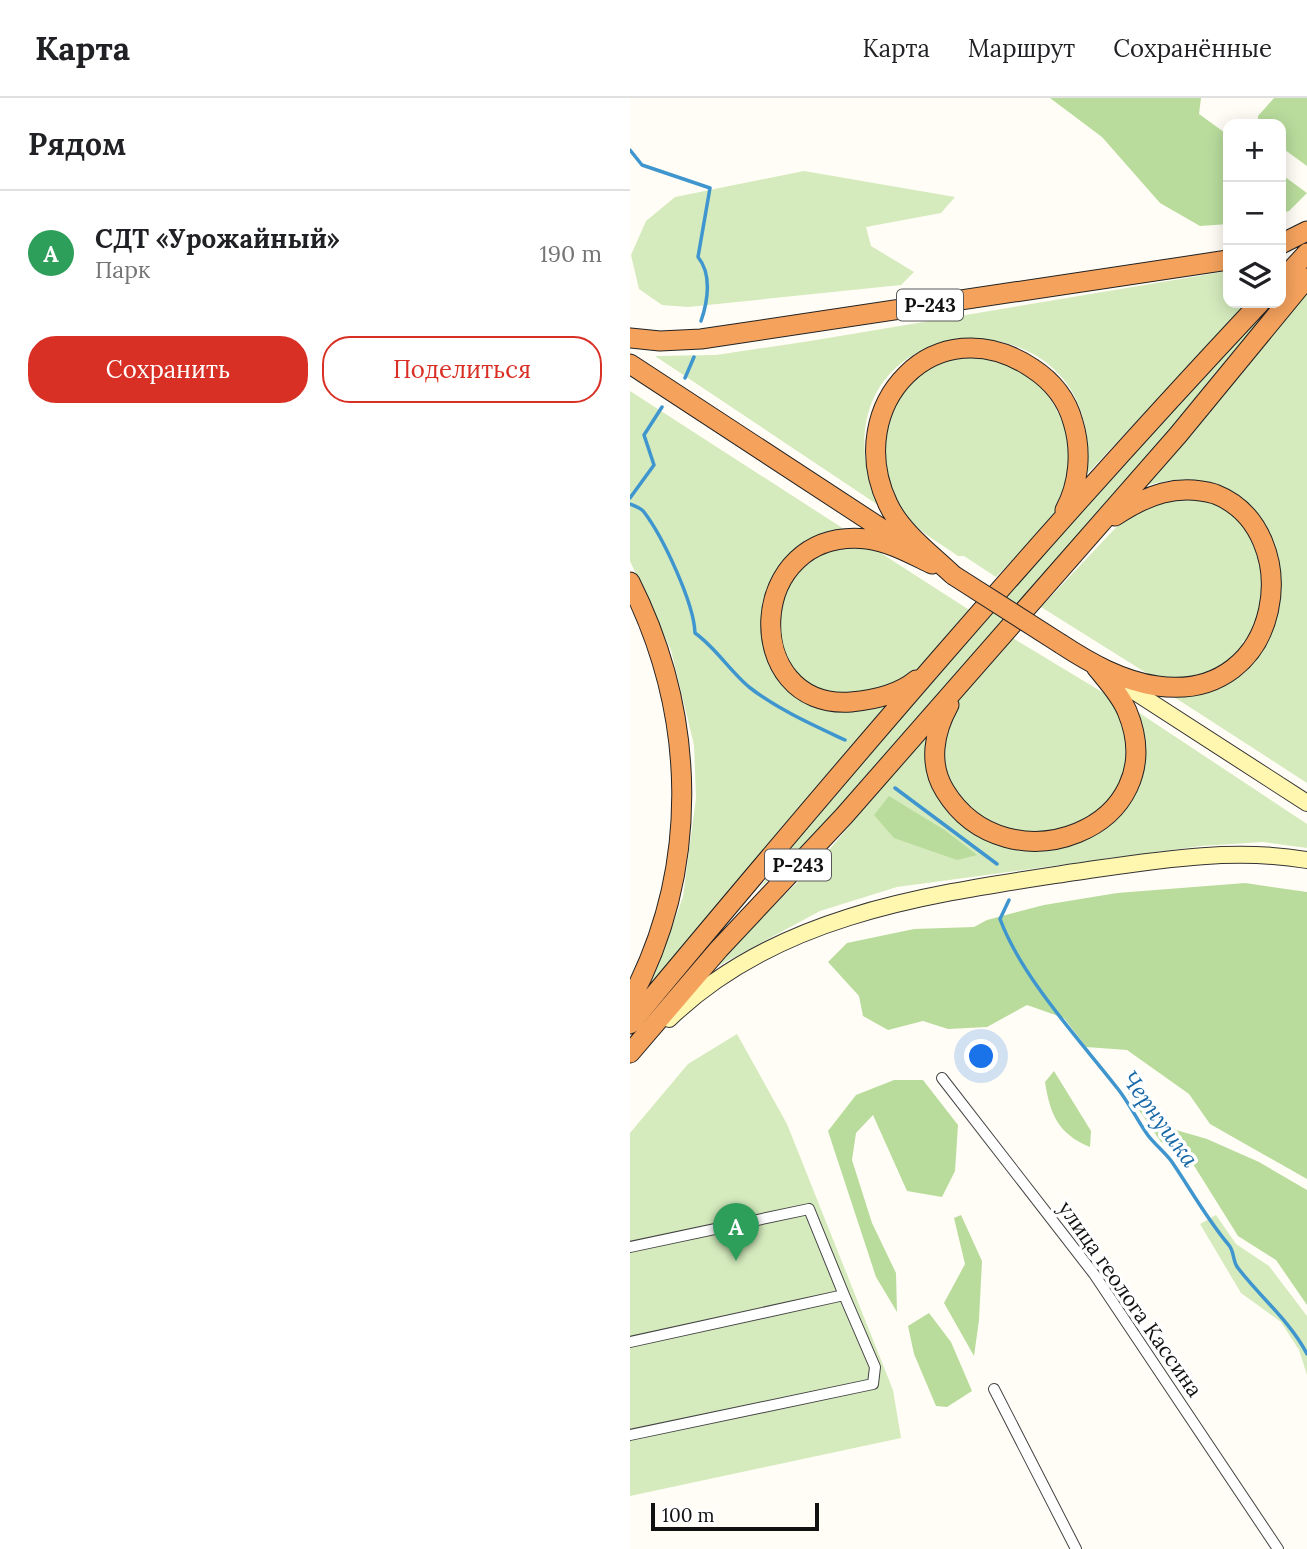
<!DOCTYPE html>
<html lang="ru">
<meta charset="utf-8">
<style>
:root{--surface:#fff;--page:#f2f2f2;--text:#202124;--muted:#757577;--line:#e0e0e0;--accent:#d93025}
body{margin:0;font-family:Lora,serif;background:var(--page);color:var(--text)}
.controls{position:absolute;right:21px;top:21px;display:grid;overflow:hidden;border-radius:14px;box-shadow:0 4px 18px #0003}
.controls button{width:63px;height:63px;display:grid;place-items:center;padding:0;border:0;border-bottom:2px solid var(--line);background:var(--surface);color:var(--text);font:35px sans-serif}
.scale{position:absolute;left:21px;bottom:18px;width:168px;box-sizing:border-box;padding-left:7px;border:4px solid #111;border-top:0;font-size:19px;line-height:24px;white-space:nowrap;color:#111;-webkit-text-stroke:5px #fff;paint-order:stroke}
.you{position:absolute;left:352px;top:959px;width:24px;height:24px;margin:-18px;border:5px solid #fff;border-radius:50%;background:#1a73e8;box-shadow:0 0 0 10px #1a73e833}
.badge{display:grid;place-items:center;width:46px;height:46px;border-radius:50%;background:var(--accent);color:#fff;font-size:23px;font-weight:700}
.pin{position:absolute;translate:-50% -58px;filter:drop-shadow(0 2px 4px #0008)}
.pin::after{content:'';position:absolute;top:37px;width:24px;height:21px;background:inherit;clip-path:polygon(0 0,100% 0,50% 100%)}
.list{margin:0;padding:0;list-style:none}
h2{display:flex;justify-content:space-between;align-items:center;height:91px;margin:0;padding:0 28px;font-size:30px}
h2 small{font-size:23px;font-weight:400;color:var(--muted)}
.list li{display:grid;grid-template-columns:46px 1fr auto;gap:21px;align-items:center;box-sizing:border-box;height:126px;padding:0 28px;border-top:2px solid var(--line)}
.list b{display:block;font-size:26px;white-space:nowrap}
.list p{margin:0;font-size:23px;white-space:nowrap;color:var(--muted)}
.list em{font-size:23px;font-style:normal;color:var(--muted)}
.actions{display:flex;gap:14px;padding:21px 28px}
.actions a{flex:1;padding:16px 0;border:2px solid var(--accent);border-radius:28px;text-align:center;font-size:24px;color:var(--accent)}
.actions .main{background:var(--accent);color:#fff}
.icon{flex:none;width:38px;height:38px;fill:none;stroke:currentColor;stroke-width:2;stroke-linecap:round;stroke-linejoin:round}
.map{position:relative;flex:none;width:677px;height:1451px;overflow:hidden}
header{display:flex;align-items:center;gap:42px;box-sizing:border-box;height:98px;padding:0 35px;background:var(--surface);border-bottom:2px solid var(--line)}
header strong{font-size:33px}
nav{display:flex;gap:38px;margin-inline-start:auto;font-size:24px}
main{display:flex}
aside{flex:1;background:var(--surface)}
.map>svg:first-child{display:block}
</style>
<header>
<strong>Карта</strong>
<nav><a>Карта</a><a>Маршрут</a><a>Сохранённые</a></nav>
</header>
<main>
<aside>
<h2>Рядом<small></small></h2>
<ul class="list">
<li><span class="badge" style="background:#2e9e5b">A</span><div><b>СДТ «Урожайный»</b><p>Парк</p></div><em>190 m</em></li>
</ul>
<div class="actions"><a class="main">Сохранить</a><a>Поделиться</a></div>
</aside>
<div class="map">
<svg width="677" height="1451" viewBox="0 0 677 1451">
<rect width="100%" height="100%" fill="#fffdf5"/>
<path fill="#d5ebbd" d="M174,73L325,99L311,115L236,129L241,148L284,174L271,187L58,209L32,207L9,191L1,157L16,123L45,99Z
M598,173V205H618L457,376C457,358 459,341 454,323C424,201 222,217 235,359C237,376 244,393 251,409L25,258L86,257L180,243Z
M677,190V685L544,599C677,604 677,338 515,388Z
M636,214L570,300L184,739L128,792L226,666L563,286Z
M340,258C351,260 366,261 377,266C427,287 450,344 435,397C428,423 385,459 366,479L334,458H328C308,444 284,431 269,410C241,370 252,301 294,274C307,265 324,262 340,258Z
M0,293L214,431C171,449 144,459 133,508C130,521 130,539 136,550C143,565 153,578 161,592L271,596L21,886L53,799L66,700L64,647L41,552L0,463Z
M558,400C623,411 618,430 643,485L618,540L612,544L617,550C587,572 555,588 518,576L411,509L493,422L525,405Z
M243,450L344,515L291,571L248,593L202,598L166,578L147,541L157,481L197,452Z
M381,539L477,597L487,606L498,633L495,677L467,718L417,737L364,730L351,723L315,678L312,649L324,608L334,592Z
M505,612L677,726V750L633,744L571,748L267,789L190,813L77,874L194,758L302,630L299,651L337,729L379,748L484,720Z
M107,936L157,1026L263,1292L271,1340L0,1398V1035L58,966Z
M586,1117L606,1146L639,1168L677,1218V1277L669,1252L651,1224L611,1195L570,1126Z"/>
<path fill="#b9dc9c" d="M420,0H571L569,16L598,37V126L570,128L530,105L472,39Z
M644,0H677V68L651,49V26H628V18Z
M651,76L677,95L659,113L651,115Z
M259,698L316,733L347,757L327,762L264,740L244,717Z
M615,785L677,794V1081L580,1026L559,996L497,952L456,949L434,920L397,907L357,929L318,931L293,923L258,932L233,918L229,898L198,864L217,845L284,831L344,829L357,822L414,807L487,795Z
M424,973L461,1033L460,1049C428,1036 420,1016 415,984Z
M264,982H293L328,1027L325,1073L312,1099L277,1093L243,1017L226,1035L222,1062L242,1125L266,1175L267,1214L246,1179L198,1033L226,997Z
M509,984L546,1032L577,1041L629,1064L677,1092V1207L646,1162L608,1138L558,1058L531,1044L498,996Z
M331,1117L352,1163L349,1222L344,1258L314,1205L335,1166L324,1120Z
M299,1215L321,1244L342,1293L317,1309L306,1308L284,1256L278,1228Z"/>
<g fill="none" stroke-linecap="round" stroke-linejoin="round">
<path stroke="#3f96cf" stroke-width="3.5" d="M0,52L12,67L80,90L68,159C82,176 78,203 71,223
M55,280L64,259
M0,400L24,367L14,337L32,309
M0,406C5,408 11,410 14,414C33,439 64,505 65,535C86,550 99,572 119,589C147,611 183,627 215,642
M265,690L367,766
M379,802L370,821C392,880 449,941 488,991C499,1005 507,1022 517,1036C524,1046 535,1054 542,1064C561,1092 577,1121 598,1146C605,1153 602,1163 608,1170C630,1199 660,1223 677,1256"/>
<g stroke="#444" stroke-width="12">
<path id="street" d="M312,980L464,1176L648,1451
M0,1149L179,1111L214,1197L0,1244
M364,1291L446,1451
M0,1337L243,1286L245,1269L214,1197"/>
</g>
<g stroke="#333" stroke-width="18">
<path id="secondary" d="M485,581L677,705
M39,921C148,815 302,796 445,774C522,763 600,749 677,762"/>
</g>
<g stroke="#222" stroke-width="21">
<path id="highway" d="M651,146L677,133
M651,183L677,155
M0,240L30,243L71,241L598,162
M0,266L272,444
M323,477C301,456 271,434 258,406C211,307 306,206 402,270C422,283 437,302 443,324C452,353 449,386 435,412
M0,484C67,617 71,770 0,903
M431,546C460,565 492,583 527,588C655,606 677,432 585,396C547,385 517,397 485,418
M286,582C269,596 243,602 221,604C109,612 114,428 237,441C260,444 281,456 302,466
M319,607C304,634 298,666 315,693C377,794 546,730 497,613C490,596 477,583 466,569
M0,926C204,681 412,437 630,205
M0,955L89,851L214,718L548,337L677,180"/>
</g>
<use href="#street" stroke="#fff" stroke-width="10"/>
<use href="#secondary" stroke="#fff6b0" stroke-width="16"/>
<use href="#highway" stroke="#f5a25d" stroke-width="19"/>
<g stroke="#222" stroke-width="21" stroke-linecap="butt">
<path id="highway-bridge" d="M323,477L431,546"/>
</g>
<use href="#highway-bridge" stroke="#f5a25d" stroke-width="19"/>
</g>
<g text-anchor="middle" stroke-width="7" stroke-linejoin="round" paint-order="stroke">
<g fill="#fff" stroke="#585858" stroke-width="2">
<rect x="267" y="191.5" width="66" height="31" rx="5"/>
<rect x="135" y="751.5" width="66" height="31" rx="5"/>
</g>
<g font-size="19" font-weight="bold" fill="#111">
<text x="300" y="214">Р-243</text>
<text x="168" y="774">Р-243</text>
</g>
<g font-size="21" fill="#111" stroke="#fff">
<text transform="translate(500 1201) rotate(55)" y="7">улица геолога Кассина</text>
</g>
<g font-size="23" font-style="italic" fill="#1768a6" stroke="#fff">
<text transform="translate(530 1021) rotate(54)" y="8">Чернушка</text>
</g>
</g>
</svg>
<div class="controls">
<button>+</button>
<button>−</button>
<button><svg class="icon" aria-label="layers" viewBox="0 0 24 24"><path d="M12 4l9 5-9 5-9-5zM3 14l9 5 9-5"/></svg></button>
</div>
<div class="scale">100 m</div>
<div class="you"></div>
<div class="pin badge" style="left:106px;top:1163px;background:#2e9e5b">A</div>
</div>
</main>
